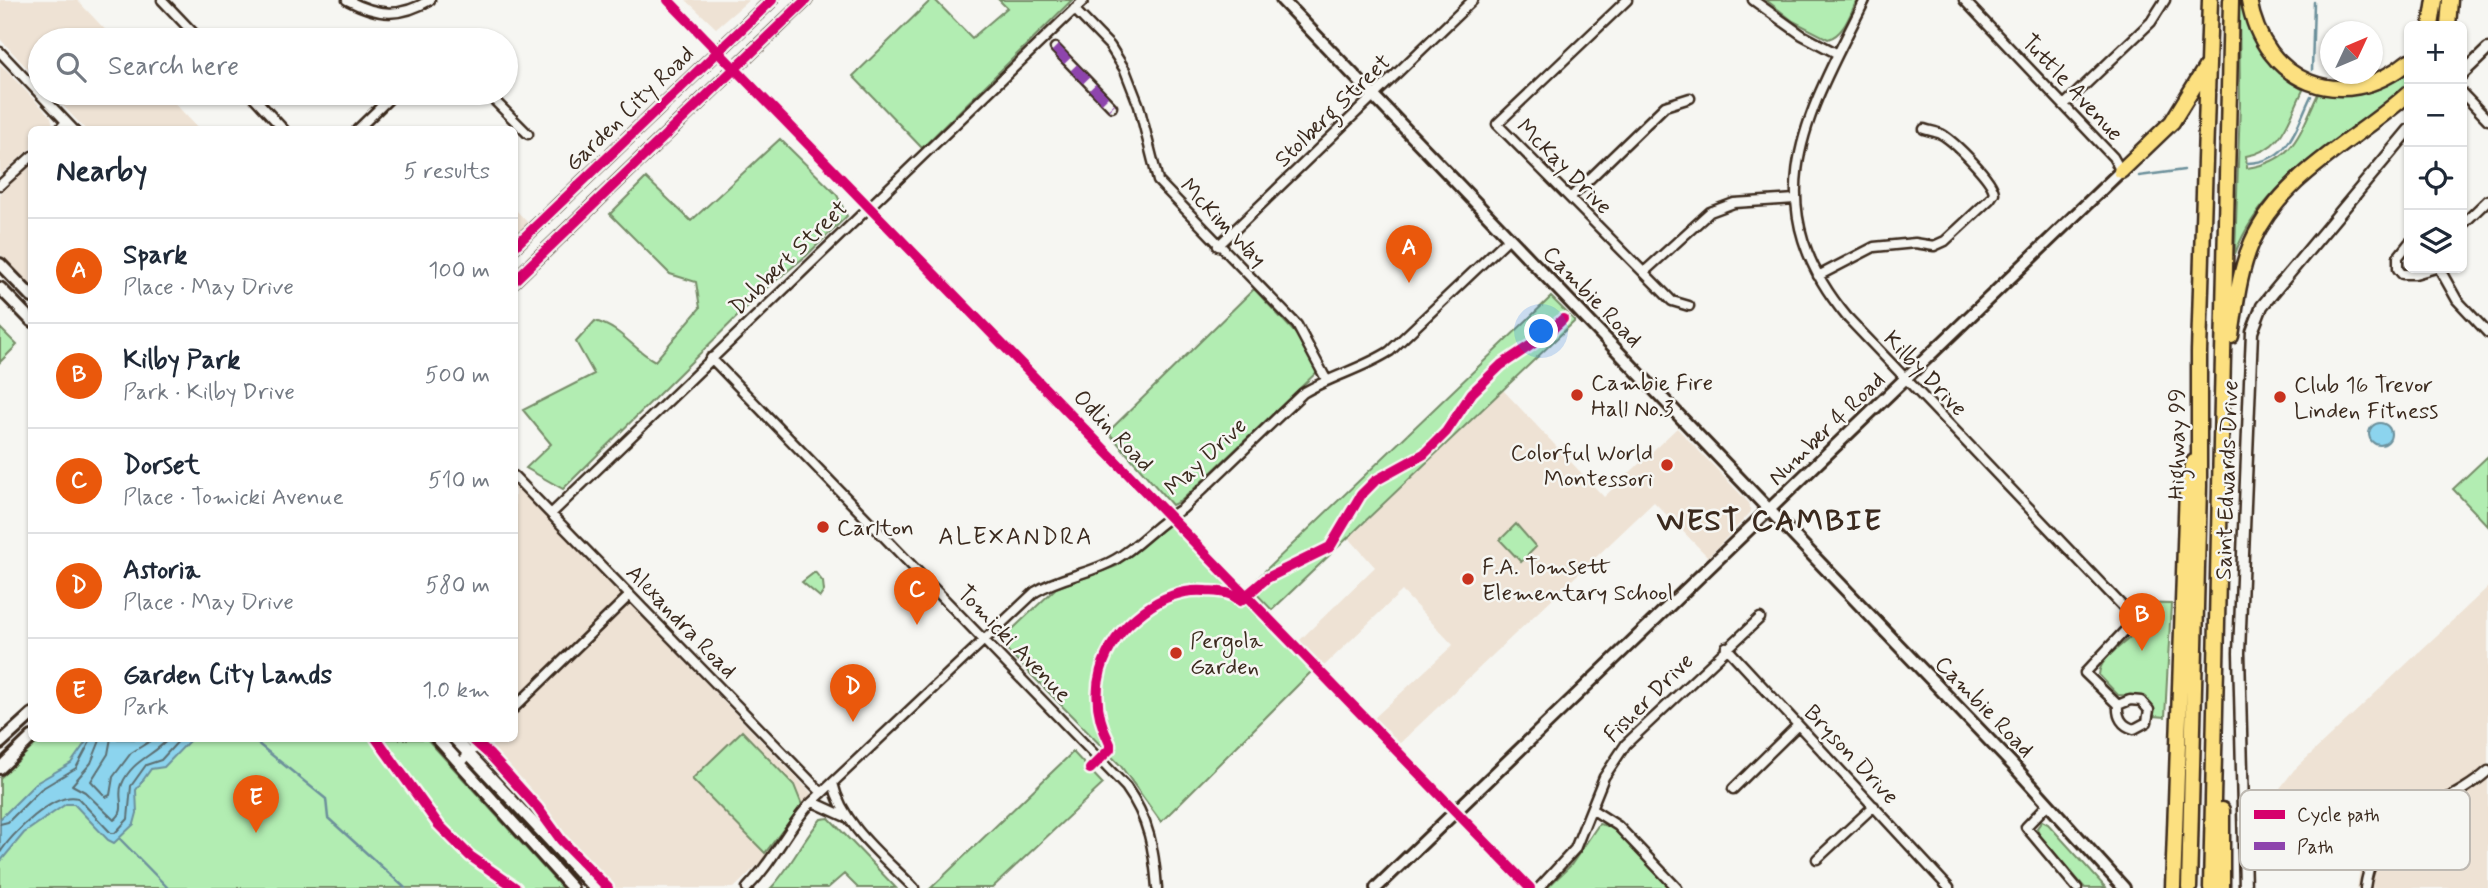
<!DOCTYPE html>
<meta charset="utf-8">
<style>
:root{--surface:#fff;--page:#f6f6f7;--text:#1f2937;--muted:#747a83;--line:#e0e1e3;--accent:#ea580c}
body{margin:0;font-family:Mynerve,sans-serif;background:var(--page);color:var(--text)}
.controls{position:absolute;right:21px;top:21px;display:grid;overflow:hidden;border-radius:10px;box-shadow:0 2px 5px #0004}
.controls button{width:63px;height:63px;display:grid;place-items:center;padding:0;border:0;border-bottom:2px solid var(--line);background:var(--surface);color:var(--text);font:35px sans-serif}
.compass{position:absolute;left:2320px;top:21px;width:63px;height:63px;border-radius:50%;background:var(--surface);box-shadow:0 2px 5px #0004;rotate:46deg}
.you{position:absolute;left:1542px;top:332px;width:24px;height:24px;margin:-18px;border:5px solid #fff;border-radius:50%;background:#1a73e8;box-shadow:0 0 0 10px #1a73e833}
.badge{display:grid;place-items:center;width:46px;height:46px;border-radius:50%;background:var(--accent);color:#fff;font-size:23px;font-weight:700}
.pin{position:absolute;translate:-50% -58px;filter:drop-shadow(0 2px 4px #0008)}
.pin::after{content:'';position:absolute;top:37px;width:24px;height:21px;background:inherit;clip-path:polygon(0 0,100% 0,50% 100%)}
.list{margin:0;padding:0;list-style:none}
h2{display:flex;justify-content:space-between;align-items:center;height:91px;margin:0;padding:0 28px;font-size:30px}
h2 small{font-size:23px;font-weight:400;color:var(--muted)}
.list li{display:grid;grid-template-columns:46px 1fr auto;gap:21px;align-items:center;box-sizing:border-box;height:105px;padding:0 28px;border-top:2px solid var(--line)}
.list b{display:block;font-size:26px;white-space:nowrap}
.list p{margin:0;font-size:23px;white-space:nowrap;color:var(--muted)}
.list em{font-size:23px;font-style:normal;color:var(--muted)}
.icon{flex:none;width:38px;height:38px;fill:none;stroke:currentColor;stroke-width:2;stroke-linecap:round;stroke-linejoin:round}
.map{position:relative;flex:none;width:2488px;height:888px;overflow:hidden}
.search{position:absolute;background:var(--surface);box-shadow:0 2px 5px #0004;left:28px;top:28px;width:490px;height:77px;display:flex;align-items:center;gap:18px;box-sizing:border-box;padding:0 24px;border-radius:38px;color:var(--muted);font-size:26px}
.panel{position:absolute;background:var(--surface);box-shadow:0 2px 5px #0004;left:28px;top:126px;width:490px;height:616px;border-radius:10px}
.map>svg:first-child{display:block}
</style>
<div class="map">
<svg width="2488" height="888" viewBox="0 0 2488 888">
<rect width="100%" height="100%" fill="#f6f6f2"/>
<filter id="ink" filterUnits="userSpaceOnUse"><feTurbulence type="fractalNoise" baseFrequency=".0143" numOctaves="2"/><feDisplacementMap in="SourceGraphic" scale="14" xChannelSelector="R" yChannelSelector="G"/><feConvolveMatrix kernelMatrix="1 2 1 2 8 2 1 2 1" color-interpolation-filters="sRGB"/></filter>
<g filter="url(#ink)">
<path fill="#eee2d4" d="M0,0H77L115,40H40V82L0,39Z
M686,0H749L716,28Z
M0,64L51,117L53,125L51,129L32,130L31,148L0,175Z
M51,93H165L199,129H85Z
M31,164V287L0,254V194Z
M515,209L528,223L515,236Z
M1503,390L1604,497L1677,428L1749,503L1751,512L1708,557L1654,502L1399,744L1373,719L1453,645L1402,591L1323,667L1300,640L1375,567L1349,538Z
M515,484L821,803L734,888H601L548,833L492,763L490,749L496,739L514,738Z
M2488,587V888H2357L2361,860L2271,800L2294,770Z"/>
<path fill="#b2edb2" stroke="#768c68" stroke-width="2" d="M931,0H935L972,38L1007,8L999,0H1072L922,148L853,76Z
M1766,0H1857C1850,14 1844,35 1828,39L1793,21Z
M2239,0H2242C2249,41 2267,68 2303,90C2288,121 2283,150 2246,156L2247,168C2295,161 2299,134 2318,94C2353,99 2380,94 2409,72V83C2352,139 2264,173 2235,254L2240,104Z
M780,139L837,195L847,216L806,256L763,291L563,489L526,468L551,444L523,410L594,374L576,342L595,321C623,329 631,348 655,361L700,308L696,282L670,274L610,214L646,178L691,221Z
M1254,289L1297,335L1318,371L1181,501L1172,505L1108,432Z
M1551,297L1575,321L1272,610L1249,586Z
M0,328L17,345L0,362Z
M2488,456V526L2453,489Z
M1166,519L1314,669L1161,822L1120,765L999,642L1056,588L1117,566Z
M1516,524L1536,547L1521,562L1500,540Z
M815,572L823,582L824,591L820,597L802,582Z
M2133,603L2171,604L2165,717L2154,716L2150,704L2142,696L2118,695L2099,675C2100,646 2159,637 2133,603Z
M742,731L794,785L802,805L765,853L692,779Z
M41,739H427L562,888H0V778Z
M1073,752L1103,784L992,888H931Z
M829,818L896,888H858L844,874L828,888H771C791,867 802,841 821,819Z
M2042,821L2048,824L2106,888H2085L2039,835L2037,828Z
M1599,824L1614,827L1673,888H1547L1571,865Z"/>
<path fill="#8cd4ee" stroke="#6c909b" stroke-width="2" d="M2369 434a11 11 0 1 1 22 0a11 11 0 1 1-22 0Z
M88,739H191L164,767L151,769L136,790L137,813L134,824L114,843L108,840L74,804H66L24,833L0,862V819L36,783L71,763Z"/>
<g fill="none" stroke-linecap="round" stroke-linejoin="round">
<path stroke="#5b6e71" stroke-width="2" d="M101,738L91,763L72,785L85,792L114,820C128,810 116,797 122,784C132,760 154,756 169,738
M111,738L108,754L91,781L106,797L110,795L113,777L131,753L155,738
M0,824L8,822L41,789L76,768L92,738
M0,853C11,834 55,791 78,798L111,833H115L128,819L131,786L146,765L161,760L181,738"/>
<path stroke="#6c909b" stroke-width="2.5" d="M2312,70L2314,2
M2248,163C2290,161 2295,129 2311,96
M2139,176L2184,170
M251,738L326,799L328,818L405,888
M120,839L168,888"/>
<g stroke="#3b2a1e" stroke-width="13">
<path id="minor" d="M162,0L200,40
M347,0C378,16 400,18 430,0
M668,0L1530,888
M1627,0L1497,124L1672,301L1689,306
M1753,0L1802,35L1838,54
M1865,0C1808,114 1752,202 1847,317L2130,614L2132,623L2085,673L2118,705C2117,717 2122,726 2134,729L2147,722L2149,710L2141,701L2130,700L2118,705
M1964,0L2113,157L2121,171
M1074,9L1110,46L1125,70L1139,106L1158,181L1297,325L1326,379
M1055,48L1112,107
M0,52L74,130
M250,93L284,130
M487,93L528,134
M2462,93L2488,120
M2064,105L2151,22L2165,0
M59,130L66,122
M357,130L395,93
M0,185L32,156
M1570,198L1665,106L1690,98
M2462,225L2488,200
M2409,243L2398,257V269L2402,274H2415L2436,268
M1218,246L1473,0
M2439,268L2457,300L2488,333
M1644,272L1710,212L1734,203L1795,199
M1818,276L1874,247L1915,243L1934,246L1945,241L1990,199L1994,193C1993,180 1954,141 1941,134C1936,132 1930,131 1924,129
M711,358L1126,787C1149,819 1154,849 1157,888
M514,476L822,793
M551,514L1084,0
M1726,647L1949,888
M514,708L630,595
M460,764L484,738
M833,783C842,825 885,858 914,888
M1733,789L1798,725
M813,802L846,817
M2048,804L2026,827L2077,888
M1593,810L1618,826L1677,888
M1817,859L1874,806
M747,888C773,862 784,834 808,806L1035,592C1061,576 1091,574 1116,559C1140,545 1157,523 1182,509L1303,393C1331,376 1362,369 1390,351L1509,238
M1539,888L1575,849L1604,777L1626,744L1760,618
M2365,888C2375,815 2441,813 2488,771"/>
</g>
<g stroke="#3b2a1e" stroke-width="15">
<path id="tertiary" d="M2462,74L2488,49
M2245,888L2239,653L2252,332L2262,306L2409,130"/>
</g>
<g stroke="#3b2a1e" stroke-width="16">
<path id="secondary" d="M1282,0L2012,764L2124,888
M514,247L772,0
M0,264L32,297
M514,281L806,0
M0,288L32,321
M437,738L572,888
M454,738L594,888
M0,743L32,714
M0,768L32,737
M1376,888L2121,171"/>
</g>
<g stroke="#3b2a1e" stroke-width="19">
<path id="motorway" d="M2249,0C2263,83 2343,116 2409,61
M2431,26L2435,0
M2448,26L2450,0
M2121,171L2172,122L2206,67
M2231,336C2236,304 2239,272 2252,242C2283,173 2356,141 2409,93
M2222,810V888
M2173,888L2187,488L2194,462
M2189,888L2199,486V352L2210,0
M2211,888L2231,0"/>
</g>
<use href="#minor" stroke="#f6f6f2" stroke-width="8"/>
<use href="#tertiary" stroke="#f6f6f2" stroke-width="10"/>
<use href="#secondary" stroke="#f6f6f2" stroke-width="10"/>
<use href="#motorway" stroke="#fce080" stroke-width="14"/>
<path stroke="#8e44ad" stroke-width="9" stroke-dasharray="18 9" stroke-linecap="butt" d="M1055,48L1112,107"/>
<g stroke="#f6f6f2" stroke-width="15">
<path id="cycleway" d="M668,0L1530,888
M514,247L772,0
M514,281L806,0
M376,738L438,824L470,856L516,888
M471,738L490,755L537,807L561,840L608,888
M1090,769L1110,749V744C1084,693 1100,644 1144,611C1161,598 1183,589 1205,591C1219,592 1230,591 1240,601L1267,578L1330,547L1361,495L1375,481L1424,454L1446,432L1472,393L1501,365L1546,335L1563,319"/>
</g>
<use href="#cycleway" stroke="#d6006c" stroke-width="10"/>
</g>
</g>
<g fill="#c8321e" stroke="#f6f6f2" stroke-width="2.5">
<circle cx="1577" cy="395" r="7"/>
<circle cx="2280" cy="397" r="7"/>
<circle cx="1667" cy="465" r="7"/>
<circle cx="823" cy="527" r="7"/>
<circle cx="1468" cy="579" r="7"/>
<circle cx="1176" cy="653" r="7"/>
</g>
<g text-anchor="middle" stroke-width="5" stroke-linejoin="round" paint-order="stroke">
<g font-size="23" fill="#3b2a1e" stroke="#f6f6f2">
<text transform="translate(2073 87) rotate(47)" y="8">Tuttle Avenue</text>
<text transform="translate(629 108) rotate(-44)" y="8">Garden City Road</text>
<text transform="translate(1332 110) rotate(-44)" y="8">Stolberg Street</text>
<text transform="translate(1565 166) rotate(45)" y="8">McKay Drive</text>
<text transform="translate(1224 222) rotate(46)" y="8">McKim Way</text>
<text transform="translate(788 257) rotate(-44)" y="8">Dubbert Street</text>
<text transform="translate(1593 296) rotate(46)" y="8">Cambie Road</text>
<text transform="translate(1926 373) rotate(46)" y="8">Kilby Drive</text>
<text transform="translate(1826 428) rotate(-44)" y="8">Number 4 Road</text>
<text transform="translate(1114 430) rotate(46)" y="8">Odlin Road</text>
<text transform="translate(2176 444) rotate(-90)" y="8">Highway 99</text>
<text transform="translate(1205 456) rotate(-43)" y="8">May Drive</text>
<text transform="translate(2226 480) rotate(-88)" y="8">Saint Edwards Drive</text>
<text transform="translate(682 621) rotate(46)" y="8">Alexandra Road</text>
<text transform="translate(1015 643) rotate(46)" y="8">Tomicki Avenue</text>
<text transform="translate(1648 697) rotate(-45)" y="8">Fisher Drive</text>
<text transform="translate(1985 706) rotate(46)" y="8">Cambie Road</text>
<text transform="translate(1852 754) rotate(47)" y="8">Bryson Drive</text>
</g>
<g font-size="23" fill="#3b2a1e" stroke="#f6f6f2" text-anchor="start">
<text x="1591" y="390">Cambie Fire<tspan x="1591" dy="26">Hall No.3</tspan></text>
<text x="2294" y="392">Club 16 Trevor<tspan x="2294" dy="26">Linden Fitness</tspan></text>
<text x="1653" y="460" text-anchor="end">Colorful World<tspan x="1653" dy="26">Montessori</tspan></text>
<text x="837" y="535">Carlton</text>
<text x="1482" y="574">F.A. Tomsett<tspan x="1482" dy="26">Elementary School</tspan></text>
<text x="1190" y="648">Pergola<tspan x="1190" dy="26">Garden</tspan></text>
</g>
<g font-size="24" letter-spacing="2" fill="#3b2a1e" stroke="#f6f6f2">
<text x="1016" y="544">ALEXANDRA</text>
</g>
<g font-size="30" font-weight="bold" letter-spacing="2" fill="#3b2a1e" stroke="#f6f6f2">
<text x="1770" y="530">WEST CAMBIE</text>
</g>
</g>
<rect x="2240" y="790" width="230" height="80" rx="10" fill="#f6f6f2" stroke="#beb9b2" stroke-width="2"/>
<rect x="2254" y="810" width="31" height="9" fill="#d6006c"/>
<rect x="2254" y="842" width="31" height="8" fill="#8e44ad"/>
<g font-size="19" fill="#3b2a1e">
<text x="2297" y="821">Cycle path</text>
<text x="2297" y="853">Path</text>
</g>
</svg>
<div class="controls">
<button>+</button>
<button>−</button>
<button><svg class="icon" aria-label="locate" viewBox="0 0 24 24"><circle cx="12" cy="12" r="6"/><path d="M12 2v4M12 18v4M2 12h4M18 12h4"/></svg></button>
<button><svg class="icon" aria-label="layers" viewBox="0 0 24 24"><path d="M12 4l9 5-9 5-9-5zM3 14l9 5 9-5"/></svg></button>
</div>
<svg class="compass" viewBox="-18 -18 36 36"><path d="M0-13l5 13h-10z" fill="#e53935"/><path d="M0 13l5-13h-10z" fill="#747a83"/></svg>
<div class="you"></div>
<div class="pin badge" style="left:1409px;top:283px">A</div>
<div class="pin badge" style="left:2142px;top:651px">B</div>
<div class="pin badge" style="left:917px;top:625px">C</div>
<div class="pin badge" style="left:853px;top:722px">D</div>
<div class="pin badge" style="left:256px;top:833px">E</div>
<div class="search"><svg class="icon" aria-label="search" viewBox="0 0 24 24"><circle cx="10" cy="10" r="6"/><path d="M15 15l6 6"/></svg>Search here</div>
<section class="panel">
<h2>Nearby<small>5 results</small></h2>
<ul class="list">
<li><span class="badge">A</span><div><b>Spark</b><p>Place · May Drive</p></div><em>100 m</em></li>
<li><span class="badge">B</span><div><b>Kilby Park</b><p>Park · Kilby Drive</p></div><em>500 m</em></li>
<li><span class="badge">C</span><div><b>Dorset</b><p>Place · Tomicki Avenue</p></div><em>510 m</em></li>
<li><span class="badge">D</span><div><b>Astoria</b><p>Place · May Drive</p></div><em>580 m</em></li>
<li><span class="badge">E</span><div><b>Garden City Lands</b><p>Park</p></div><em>1.0 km</em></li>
</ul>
</section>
</div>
